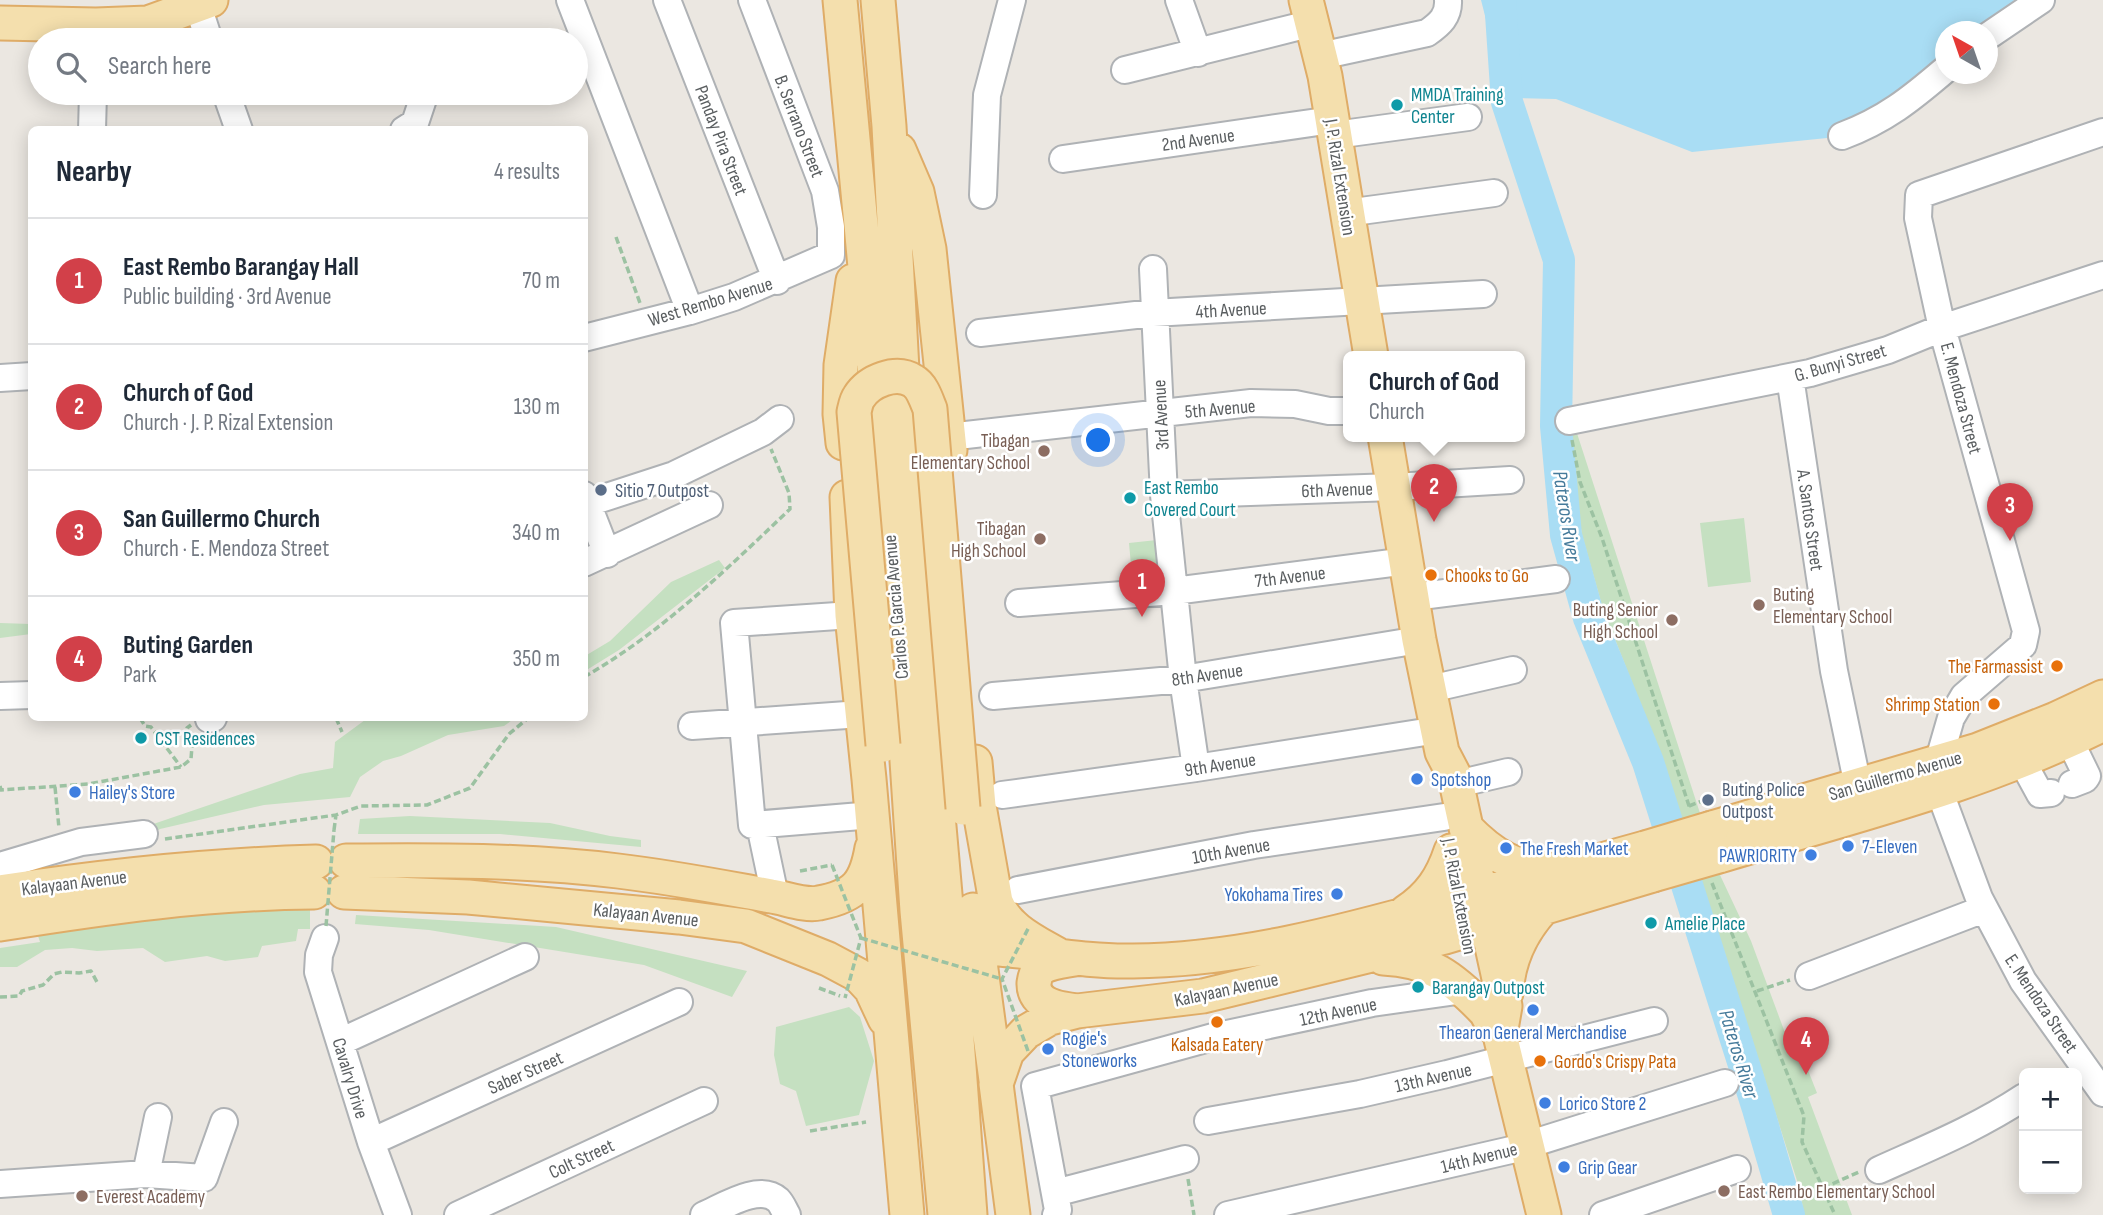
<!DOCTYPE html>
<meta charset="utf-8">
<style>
:root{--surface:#fff;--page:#f6f6f7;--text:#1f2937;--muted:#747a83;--line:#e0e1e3;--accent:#d24049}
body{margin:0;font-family:"Sofia Sans Condensed",sans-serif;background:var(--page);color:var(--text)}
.controls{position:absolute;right:21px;bottom:21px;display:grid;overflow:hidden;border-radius:10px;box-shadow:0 4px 18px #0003}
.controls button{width:63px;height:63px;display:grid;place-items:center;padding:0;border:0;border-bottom:2px solid var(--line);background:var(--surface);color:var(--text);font:35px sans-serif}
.compass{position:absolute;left:1935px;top:21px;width:63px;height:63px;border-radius:50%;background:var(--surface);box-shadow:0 4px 18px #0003;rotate:320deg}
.you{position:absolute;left:1099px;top:441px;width:24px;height:24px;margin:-18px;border:5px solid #fff;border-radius:50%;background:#1a73e8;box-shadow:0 0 0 10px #1a73e833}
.badge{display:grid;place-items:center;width:46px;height:46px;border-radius:50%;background:var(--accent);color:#fff;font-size:23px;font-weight:700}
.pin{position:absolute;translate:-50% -58px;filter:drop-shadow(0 2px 4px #0008)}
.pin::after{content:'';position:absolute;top:37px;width:24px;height:21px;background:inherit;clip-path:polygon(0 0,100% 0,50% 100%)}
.popup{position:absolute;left:1343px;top:351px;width:182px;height:91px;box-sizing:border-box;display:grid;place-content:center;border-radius:10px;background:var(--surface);filter:drop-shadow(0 2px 5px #0005);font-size:23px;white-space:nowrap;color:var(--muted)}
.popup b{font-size:26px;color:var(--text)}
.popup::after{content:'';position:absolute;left:50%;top:100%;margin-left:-14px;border:14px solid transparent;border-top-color:var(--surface)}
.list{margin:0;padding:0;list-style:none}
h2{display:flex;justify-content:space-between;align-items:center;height:91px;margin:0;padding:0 28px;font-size:30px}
h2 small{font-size:23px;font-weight:400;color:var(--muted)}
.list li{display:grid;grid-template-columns:46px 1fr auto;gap:21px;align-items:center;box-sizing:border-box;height:126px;padding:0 28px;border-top:2px solid var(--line)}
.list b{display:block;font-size:26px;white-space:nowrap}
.list p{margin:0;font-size:23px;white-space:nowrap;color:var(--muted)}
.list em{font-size:23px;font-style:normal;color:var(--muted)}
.icon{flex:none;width:38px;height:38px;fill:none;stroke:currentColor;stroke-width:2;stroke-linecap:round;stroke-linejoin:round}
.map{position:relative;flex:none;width:2103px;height:1215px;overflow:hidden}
.search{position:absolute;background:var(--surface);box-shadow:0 4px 18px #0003;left:28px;top:28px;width:560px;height:77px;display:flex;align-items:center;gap:18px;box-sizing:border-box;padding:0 24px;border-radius:38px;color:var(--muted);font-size:26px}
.panel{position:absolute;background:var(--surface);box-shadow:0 4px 18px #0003;left:28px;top:126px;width:560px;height:595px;border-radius:10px}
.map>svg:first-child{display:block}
</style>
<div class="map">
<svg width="2103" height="1215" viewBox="0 0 2103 1215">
<rect width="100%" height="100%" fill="#ebe7e1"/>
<path fill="#c5e0c1" d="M1574,424L1720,875L1751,941L1801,1076L1794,1058L1802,1055L1817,1093L1808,1097L1852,1215H1804L1800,1190L1665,766L1603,609L1582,535L1566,426Z
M1744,518L1751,582L1708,587L1700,523Z
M1166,539L1169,585L1133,588L1129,543Z
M719,560L725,568L619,650L585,671V656L610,641L671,582Z
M0,623L31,624V634L0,638Z
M373,718H515L504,726L448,735L401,756L383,761L360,777L350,797L264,805L160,829L146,838L124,834L300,774L333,768L335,742L365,720Z
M410,816L550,823L610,836L641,840V847L500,834H358L360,819Z
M207,910H310V929H298L296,941L262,946L258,957L225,961L207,956L165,962L143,948L97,951L72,948L45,950L17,967H0V948L40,942L37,933Z
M356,915L556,927L747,971L732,997L644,965L429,930L355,924Z
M849,1007L860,1017L874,1061L859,1115L806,1126L796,1091L780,1084L774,1055L776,1027Z"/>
<path fill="#a9ddf4" d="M1481,0H2014C1993,39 1987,32 1946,32L1945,66L1827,138L1692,152L1556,99L1511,98L1507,102Z"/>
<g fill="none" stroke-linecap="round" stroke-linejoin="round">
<path stroke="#a9ddf4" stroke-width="32" d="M1500,0L1507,102L1559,260L1556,426L1566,535L1589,618L1648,762L1758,1109L1789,1215"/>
<g stroke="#afb2b5" stroke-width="30">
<path id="minor" d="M570,0L690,311
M667,0L777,281
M1179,0L1198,53
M198,6L209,40
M1988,36L2041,0
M1320,56L1427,33C1440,24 1449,16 1448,0
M1125,70L1313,23
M226,93L239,130
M92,130L93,93
M404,130L415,123L425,93
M2103,132L1919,195L1918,218L1942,328L2026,631L2023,645L1964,696L1951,718L1938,763L1939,790L1979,898L2023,981L2103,1093
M1335,135L1468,117
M1842,136C1885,120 1911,99 1946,69
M1063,159L1332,120
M983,195L987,95L1012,0
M1346,213L1494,193
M1153,269L1164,495L1183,679L1196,768
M980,333L1153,313L1483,294
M584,338L690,311L734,297L831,255V227L825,191L752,0
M1790,377L1834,671L1858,786
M0,378L32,376
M1569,421L1810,373L1888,350L1942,328L2103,275
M966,435L1251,403L1295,404L1329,411H1348
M584,495L607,554
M1164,495L1394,487L1510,480
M588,503L674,475L763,432L780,419
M584,563L709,505
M1413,597L1556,579
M1019,603L1174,591L1407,561
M852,615L734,623L752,825L873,815
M1430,689L1513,670
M0,696L32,695
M993,696L1183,679L1419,640
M209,719L213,718
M692,726L861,714
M2070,741L2087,776L2085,779L2072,784
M2022,761L2040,794L2051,793
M1457,784L1508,772
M1002,795L1196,768L1438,730
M760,825L775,896
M0,866L81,842L144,834
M1018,890L1254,845L1444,817
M325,938L319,955L318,972L371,1142L398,1215
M1809,976L1984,909
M340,1042L525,957
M1208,1121L1360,1094L1447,1074L1654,1021
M371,1142L679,1002
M1879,1170C1930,1147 1977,1128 2024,1097
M146,1174L158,1117
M0,1184L146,1174L204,1178L224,1122
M1055,1193L1185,1159
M458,1215L704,1101
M704,1215C723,1207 759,1183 778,1200C782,1204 784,1210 787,1215
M1056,1215L1058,1210L1035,1086L1213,1037L1372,1003L1464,990
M1228,1215L1511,1150L1725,1083
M1603,1215L1737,1169"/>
</g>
<g stroke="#dfac67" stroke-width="37">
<path id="major" d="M840,0L884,470L902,686L917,911L945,1215
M878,0L889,126L907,464L953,985L970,1215
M1306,0L1325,76L1371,356
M0,23L96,25L148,23L211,0
M899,150L917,192L929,249L950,450
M1385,436L1419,640L1442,752L1455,777L1505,1006L1500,1035
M843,443L840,414L841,365L853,281
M847,497L852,615L869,779L907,1215
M975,762L979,806L996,902C1007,929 1034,941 1058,955
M1466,828C1491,854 1517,871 1554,870
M1712,828L1978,750L2056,719L2103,697
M1719,856C1849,817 1982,785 2103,724
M346,861C437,860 529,860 618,871C670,877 721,887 771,896C785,898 805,906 819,903C856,896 866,883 872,848
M0,892C105,876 210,865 316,862
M344,892L468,897L679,917L746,926L828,959L858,975L871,989L885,1019
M973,910L991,940L1000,949C1044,953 1088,962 1133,961C1237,960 1340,933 1440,905C1508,886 1577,867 1645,848
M1406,912C1430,896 1442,878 1451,851
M974,918L996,1080
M0,924C106,907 207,893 314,892
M1383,958C1430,960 1452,977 1484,1010
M1074,959C1064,961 1050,962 1041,968C1036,972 1035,977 1034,983C1033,1006 1061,1009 1077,1011
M1506,993C1508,960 1520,933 1543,908
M1488,1016L1500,1035L1544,1215
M1013,1215L996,1084L1007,1052L1026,1032L1050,1018L1077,1011L1203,996L1445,937L1653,875"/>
</g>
<path stroke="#9cc2a2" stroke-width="3.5" stroke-dasharray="7 3.5" stroke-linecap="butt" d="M616,237L640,303
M1572,440L1580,482L1602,538L1690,809
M584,677C661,633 726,570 790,509L789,493L771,449
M140,718L145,726L151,727L181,767
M336,718L342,732
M0,786L1,790L88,784L181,767L191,759L192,746L186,735L187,728L191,725
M55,787L59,828
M1689,806L1702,801L1703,806
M334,830L336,815
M165,839L336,815L361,806L427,805L470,788L509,734L528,718
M800,871L832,865
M1712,883L1804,1116L1802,1142L1835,1215
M819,988L840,996
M1757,991L1790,980
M0,997L19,996L22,991L43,985L54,974L62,972L79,973L91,971L97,982
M810,1131L866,1122
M1188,1179L1194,1215
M1823,1188L1859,1172"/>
<use href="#minor" stroke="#fff" stroke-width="26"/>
<use href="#major" stroke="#f4dfad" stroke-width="33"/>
<g stroke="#dfac67" stroke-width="37" stroke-linecap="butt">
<path id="major-bridge" d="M883,745L854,412C855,408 856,401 859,397C869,381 896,370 913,381C922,386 926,399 930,409L963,808
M1645,848L1712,828
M1653,875L1719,856"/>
</g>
<path stroke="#9cc2a2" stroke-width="3.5" stroke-dasharray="7 3.5" stroke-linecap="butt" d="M832,865L861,938L845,998
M326,926L334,830
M861,938L1002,979
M1028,1051L1002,979L1029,927"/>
<use href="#major-bridge" stroke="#f4dfad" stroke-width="33"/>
</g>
<g fill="#0f9aa8" stroke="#fff" stroke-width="2.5">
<circle cx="1397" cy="105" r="7"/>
<circle cx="1130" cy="498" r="7"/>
<circle cx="141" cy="738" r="7"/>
<circle cx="1651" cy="923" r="7"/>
<circle cx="1418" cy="987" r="7"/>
</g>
<g fill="#8d6e63" stroke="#fff" stroke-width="2.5">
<circle cx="1044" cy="451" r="7"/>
<circle cx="1040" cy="539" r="7"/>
<circle cx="1759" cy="605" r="7"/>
<circle cx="1672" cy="620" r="7"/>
<circle cx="1724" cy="1191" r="7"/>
<circle cx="82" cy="1196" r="7"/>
</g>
<g fill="#5c6f8a" stroke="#fff" stroke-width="2.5">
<circle cx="601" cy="490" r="7"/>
<circle cx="1708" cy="800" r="7"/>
</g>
<g fill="#e8710a" stroke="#fff" stroke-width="2.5">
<circle cx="1431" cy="575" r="7"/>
<circle cx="2057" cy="666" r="7"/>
<circle cx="1994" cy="704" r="7"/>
<circle cx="1217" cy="1022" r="7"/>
<circle cx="1540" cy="1061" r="7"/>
</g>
<g fill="#3f7fe0" stroke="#fff" stroke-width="2.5">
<circle cx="1417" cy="779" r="7"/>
<circle cx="75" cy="792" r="7"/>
<circle cx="1848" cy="846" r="7"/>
<circle cx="1506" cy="848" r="7"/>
<circle cx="1811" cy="855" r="7"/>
<circle cx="1337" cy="894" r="7"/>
<circle cx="1533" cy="1010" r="7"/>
<circle cx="1048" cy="1049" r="7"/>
<circle cx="1545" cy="1103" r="7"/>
<circle cx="1564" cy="1167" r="7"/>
</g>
<g text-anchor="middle" stroke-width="5" stroke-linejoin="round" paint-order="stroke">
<g font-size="19" fill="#0d838f" stroke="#fff" text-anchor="start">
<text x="1411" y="101">MMDA Training<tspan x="1411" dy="22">Center</tspan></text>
<text x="1144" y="494">East Rembo<tspan x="1144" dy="22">Covered Court</tspan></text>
<text x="155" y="745">CST Residences</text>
<text x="1665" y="930">Amelie Place</text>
<text x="1432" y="994">Barangay Outpost</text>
</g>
<g font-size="19" fill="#5a5e60" stroke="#fff">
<text transform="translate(800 126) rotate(69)" y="7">B. Serrano Street</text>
<text transform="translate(1198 139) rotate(-8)" y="7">2nd Avenue</text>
<text transform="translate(722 140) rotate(69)" y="7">Panday Pira Street</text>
<text transform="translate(1341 177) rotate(81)" y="7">J. P. Rizal Extension</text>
<text transform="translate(710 301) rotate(-17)" y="7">West Rembo Avenue</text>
<text transform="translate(1231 309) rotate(-3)" y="7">4th Avenue</text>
<text transform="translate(1840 362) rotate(-16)" y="7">G. Bunyi Street</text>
<text transform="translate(1962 398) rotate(75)" y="7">E. Mendoza Street</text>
<text transform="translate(1220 408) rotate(-5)" y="7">5th Avenue</text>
<text transform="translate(1160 415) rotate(-93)" y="7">3rd Avenue</text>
<text transform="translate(1337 489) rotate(-2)" y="7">6th Avenue</text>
<text transform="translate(1811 520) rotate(82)" y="7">A. Santos Street</text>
<text transform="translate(1290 576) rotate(-7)" y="7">7th Avenue</text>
<text transform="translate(895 607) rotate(-95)" y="7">Carlos P. Garcia Avenue</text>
<text transform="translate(1207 674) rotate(-8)" y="7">8th Avenue</text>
<text transform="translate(1220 764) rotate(-9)" y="7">9th Avenue</text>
<text transform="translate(1895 775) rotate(-16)" y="7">San Guillermo Avenue</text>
<text transform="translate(1231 850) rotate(-10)" y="7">10th Avenue</text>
<text transform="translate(74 882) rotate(-7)" y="7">Kalayaan Avenue</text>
<text transform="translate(1460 896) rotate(79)" y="7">J. P. Rizal Extension</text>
<text transform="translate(646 914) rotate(6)" y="7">Kalayaan Avenue</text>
<text transform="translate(1226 989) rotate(-12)" y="7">Kalayaan Avenue</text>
<text transform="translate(2042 1003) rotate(56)" y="7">E. Mendoza Street</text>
<text transform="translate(1338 1011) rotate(-12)" y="7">12th Avenue</text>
<text transform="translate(525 1072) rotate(-24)" y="7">Saber Street</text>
<text transform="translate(1433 1077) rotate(-13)" y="7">13th Avenue</text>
<text transform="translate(351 1078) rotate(73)" y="7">Cavalry Drive</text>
<text transform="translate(1479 1157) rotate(-14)" y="7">14th Avenue</text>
<text transform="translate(581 1158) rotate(-25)" y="7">Colt Street</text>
</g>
<g font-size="19" fill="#785e54" stroke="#fff" text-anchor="end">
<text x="1030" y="447">Tibagan<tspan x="1030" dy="22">Elementary School</tspan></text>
<text x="1026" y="535">Tibagan<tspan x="1026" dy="22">High School</tspan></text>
<text x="1773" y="601" text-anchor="start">Buting<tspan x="1773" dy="22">Elementary School</tspan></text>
<text x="1658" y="616">Buting Senior<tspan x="1658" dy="22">High School</tspan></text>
<text x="1738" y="1198" text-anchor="start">East Rembo Elementary School</text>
<text x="96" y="1203" text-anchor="start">Everest Academy</text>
</g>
<g font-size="19" fill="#4e5e75" stroke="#fff" text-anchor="start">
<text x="615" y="497">Sitio 7 Outpost</text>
<text x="1722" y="796">Buting Police<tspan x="1722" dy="22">Outpost</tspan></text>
</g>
<g font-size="19" fill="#c56008" stroke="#fff" text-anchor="start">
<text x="1445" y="582">Chooks to Go</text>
<text x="2043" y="673" text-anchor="end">The Farmassist</text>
<text x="1980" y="711" text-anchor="end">Shrimp Station</text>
<text x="1217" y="1051" text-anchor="middle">Kalsada Eatery</text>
<text x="1554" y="1068">Gordo's Crispy Pata</text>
</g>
<g font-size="19" fill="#366cbe" stroke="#fff" text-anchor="start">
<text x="1431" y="786">Spotshop</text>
<text x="89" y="799">Hailey's Store</text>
<text x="1862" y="853">7-Eleven</text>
<text x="1520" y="855">The Fresh Market</text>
<text x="1797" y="862" text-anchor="end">PAWRIORITY</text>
<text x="1323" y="901" text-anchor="end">Yokohama Tires</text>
<text x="1533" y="1039" text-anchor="middle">Thearon General Merchandise</text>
<text x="1062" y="1045">Rogie's<tspan x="1062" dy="22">Stoneworks</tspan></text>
<text x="1559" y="1110">Lorico Store 2</text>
<text x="1578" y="1174">Grip Gear</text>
</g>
<g font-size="21" font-style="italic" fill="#467b9b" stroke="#fff">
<text transform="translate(1567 516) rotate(81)" y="7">Pateros River</text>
<text transform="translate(1739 1054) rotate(73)" y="7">Pateros River</text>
</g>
</g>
</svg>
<div class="controls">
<button>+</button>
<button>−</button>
</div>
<svg class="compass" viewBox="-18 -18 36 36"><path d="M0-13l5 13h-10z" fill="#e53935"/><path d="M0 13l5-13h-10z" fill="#747a83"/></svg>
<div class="you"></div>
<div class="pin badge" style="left:1142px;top:617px">1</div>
<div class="pin badge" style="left:1434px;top:522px">2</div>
<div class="popup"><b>Church of God</b>Church</div>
<div class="pin badge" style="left:2010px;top:541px">3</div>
<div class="pin badge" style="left:1806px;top:1075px">4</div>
<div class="search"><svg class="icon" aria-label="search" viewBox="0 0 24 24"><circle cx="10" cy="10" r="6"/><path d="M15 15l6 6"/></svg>Search here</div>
<section class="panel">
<h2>Nearby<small>4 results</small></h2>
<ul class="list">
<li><span class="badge">1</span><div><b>East Rembo Barangay Hall</b><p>Public building · 3rd Avenue</p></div><em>70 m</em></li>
<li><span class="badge">2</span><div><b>Church of God</b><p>Church · J. P. Rizal Extension</p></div><em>130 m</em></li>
<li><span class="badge">3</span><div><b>San Guillermo Church</b><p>Church · E. Mendoza Street</p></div><em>340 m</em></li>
<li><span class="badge">4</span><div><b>Buting Garden</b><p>Park</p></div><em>350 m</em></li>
</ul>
</section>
</div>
